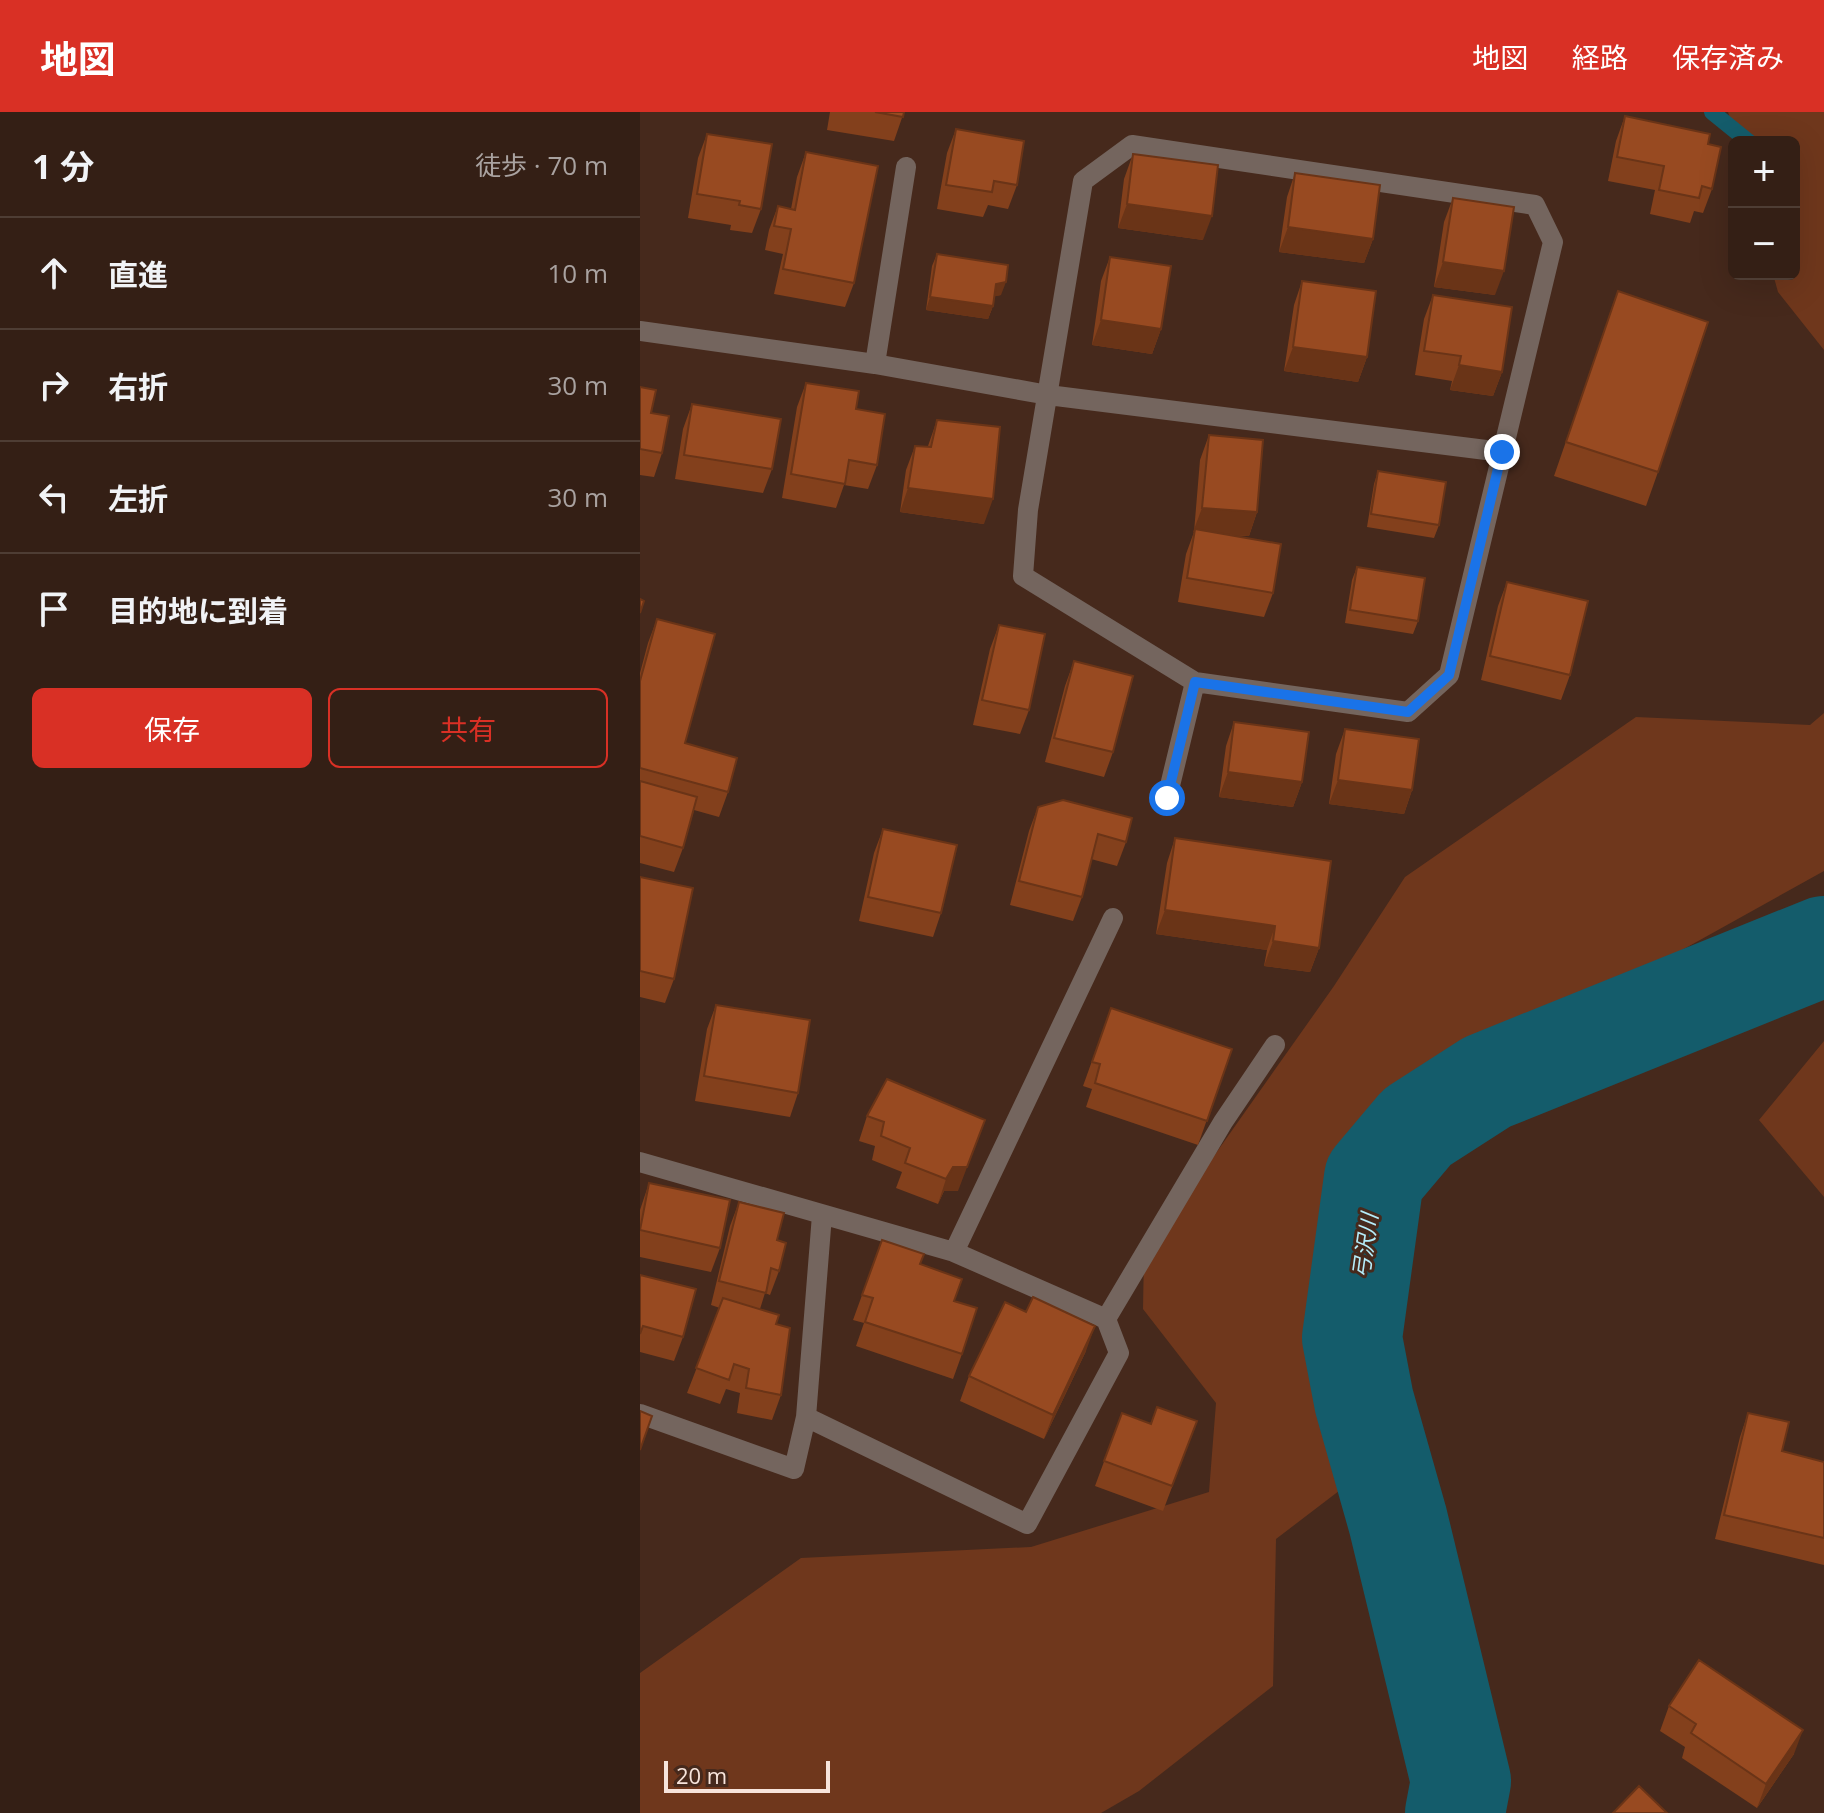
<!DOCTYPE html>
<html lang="ja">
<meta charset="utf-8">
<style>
:root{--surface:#341f15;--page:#3f2c22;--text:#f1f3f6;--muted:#a9a2a0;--line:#4e3d34;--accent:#d93025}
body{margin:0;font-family:"Open Sans","Noto Sans JP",sans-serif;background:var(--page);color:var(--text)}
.controls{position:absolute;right:24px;top:24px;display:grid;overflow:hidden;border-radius:12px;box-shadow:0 8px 32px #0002}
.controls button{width:72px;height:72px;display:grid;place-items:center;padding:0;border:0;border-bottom:2px solid var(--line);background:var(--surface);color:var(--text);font:40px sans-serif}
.scale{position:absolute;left:24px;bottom:20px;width:166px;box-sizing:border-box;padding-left:8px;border:4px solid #f7e4db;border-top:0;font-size:22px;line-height:28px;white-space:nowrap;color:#f7e4db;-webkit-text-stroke:6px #46291c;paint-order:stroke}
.stop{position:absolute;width:24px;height:24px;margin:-18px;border:6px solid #1a73e8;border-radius:50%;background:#fff}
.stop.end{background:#1a73e8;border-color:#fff;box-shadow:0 2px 8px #0008}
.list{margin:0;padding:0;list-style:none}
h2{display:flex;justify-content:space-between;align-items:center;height:104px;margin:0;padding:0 32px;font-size:34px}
h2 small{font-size:26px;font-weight:400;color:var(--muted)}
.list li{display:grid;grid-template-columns:52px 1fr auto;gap:24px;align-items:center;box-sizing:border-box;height:112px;padding:0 32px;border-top:2px solid var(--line)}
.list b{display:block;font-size:30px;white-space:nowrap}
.list em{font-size:26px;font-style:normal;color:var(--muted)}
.actions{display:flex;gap:16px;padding:24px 32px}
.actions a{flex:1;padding:18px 0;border:2px solid var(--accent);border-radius:12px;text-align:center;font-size:28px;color:var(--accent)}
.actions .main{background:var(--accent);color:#fff}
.icon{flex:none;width:44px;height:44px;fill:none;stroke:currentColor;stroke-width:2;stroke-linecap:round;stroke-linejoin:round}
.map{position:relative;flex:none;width:1184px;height:1701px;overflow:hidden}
header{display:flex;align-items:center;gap:48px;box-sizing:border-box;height:112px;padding:0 40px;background:var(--accent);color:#fff}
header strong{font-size:38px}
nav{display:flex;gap:44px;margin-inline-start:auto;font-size:28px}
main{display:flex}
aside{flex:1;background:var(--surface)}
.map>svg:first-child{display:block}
</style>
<header>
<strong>地図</strong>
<nav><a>地図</a><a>経路</a><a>保存済み</a></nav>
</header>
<main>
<aside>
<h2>1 分<small>徒歩 · 70 m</small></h2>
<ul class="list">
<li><svg class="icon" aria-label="ahead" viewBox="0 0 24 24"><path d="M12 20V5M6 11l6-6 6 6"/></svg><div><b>直進</b></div><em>10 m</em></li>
<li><svg class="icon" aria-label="right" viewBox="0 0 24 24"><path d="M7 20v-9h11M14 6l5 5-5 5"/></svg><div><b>右折</b></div><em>30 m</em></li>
<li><svg class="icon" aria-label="left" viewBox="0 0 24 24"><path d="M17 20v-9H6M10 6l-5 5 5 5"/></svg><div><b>左折</b></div><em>30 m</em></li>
<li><svg class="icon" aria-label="arrive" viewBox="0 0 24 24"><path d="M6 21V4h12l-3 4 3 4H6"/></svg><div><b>目的地に到着</b></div></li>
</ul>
<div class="actions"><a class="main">保存</a><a>共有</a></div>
</aside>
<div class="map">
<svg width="1184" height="1701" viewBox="0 0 1184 1701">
<rect width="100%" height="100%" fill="#46291c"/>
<path fill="#6f371c" d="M1088,0H1184V238L1138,180L1133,162H1154V30H1097Z
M1184,601V759L979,873L831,965L731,1045L767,1327L636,1427L633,1574L499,1679L461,1701H0V1561L161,1446L391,1435L569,1380L576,1291L503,1197L504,1143L694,874L765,765L996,605L1170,613Z
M1184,929V1085L1119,1008Z"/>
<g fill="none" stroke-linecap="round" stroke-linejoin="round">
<path stroke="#145c6b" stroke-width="16" d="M1072,0L1109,30"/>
<path stroke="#145c6b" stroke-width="100" d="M815,1701L821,1669L758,1409L724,1289L712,1226L734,1066L777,1015L847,970L1184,834"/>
<path stroke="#74655e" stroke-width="20" d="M492,33L895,93L913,130L809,563L768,600L555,570L383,464L388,398L443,69Z
M0,219L235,252L408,283L862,340
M235,252L266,55
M527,686L555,570
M0,1050L314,1140L473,806
M466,1207L583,1010L635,933
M0,1302L154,1357L166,1305L387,1412L479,1241L466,1207L314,1140
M166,1305L182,1103"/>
</g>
<path fill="#83401c" d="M190,0H264L254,29L187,18Z
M985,4L1068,32L1072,77L1063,101L1054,99L1050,111L1010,102L1015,78L968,69L976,29Z
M316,17L377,73L368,97L348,93L343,105L297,97L307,41Z
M67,22L121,97L112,121L90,118L91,113L48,106L58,46Z
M166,40L214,171L205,195L134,182L143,142L125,138L129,118L138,94L151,97L157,65Z
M493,42L563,128L478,116L484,67Z
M655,61L733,127L724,151L639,140L647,85Z
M813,86L855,183L794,175L804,110Z
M297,142L361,183L354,184L353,194L348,207L286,198L292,154Z
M470,145L521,217L512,242L452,233L461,169Z
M662,169L727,245L718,270L644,259L654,193Z
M978,179L1018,360L1006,394L914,364Z
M793,183L862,260L853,284L810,278L812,269L775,263L784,207Z
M166,271L216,297L237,353L228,377L204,373L196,396L142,386L157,295Z
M0,275L11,301L22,341L14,365L0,363Z
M52,292L132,357L123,381L35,367L43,317Z
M297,308L344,412L260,400L266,358L275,334H288Z
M569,323L617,400L609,424L585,423L633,481L624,505L538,490L546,442L554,420L560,348Z
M738,359L799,413L794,426L727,415L734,372Z
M717,455L778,509L773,522L705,511L712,468Z
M867,470L930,563L921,588L841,568L858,494Z
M17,507L45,631L88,680L79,705L54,698L43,736L34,760L0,751V561L8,531Z
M359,513L389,598L380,622L333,613L350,537Z
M434,549L473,640L464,665L405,650L425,574Z
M594,610L662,670L653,695L579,685L586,634Z
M705,617L772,678L764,702L689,692L696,642Z
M398,695L486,730L477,754L451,747L442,785L433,809L370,793L389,719Z
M243,717L301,801L293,825L219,809L234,741Z
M535,726L679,836L670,860L624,854L627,838L516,822L527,751Z
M0,765L34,867L25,891L0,885Z
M76,893L158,981L150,1005L55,989L67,917Z
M471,896L592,937L558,1033L446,995L452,977L443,974Z
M247,967L318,1079H304L298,1092L256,1076L262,1060L232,1048L235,1034L219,1029L227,1004Z
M9,1071L80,1136L71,1160L0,1145V1098Z
M99,1090L137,1128L139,1159L130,1183L125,1181L120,1197L136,1212L141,1283L132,1308L97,1301L100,1281L86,1277L80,1292L47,1281L80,1196L71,1193L90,1114Z
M242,1128L280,1152L314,1189L322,1242L313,1267L216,1234L224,1211L213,1208Z
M0,1163L43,1225L34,1249L0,1240Z
M446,1239L404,1327L320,1289L329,1264Z
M482,1301L511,1312L557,1309L523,1399L455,1374Z
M1108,1301L1142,1339L1184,1350V1453L1075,1427L1100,1325Z
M1029,1594L1154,1642L1117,1696L1042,1646L1045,1635L1020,1619Z"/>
<path fill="#6a3417" d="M487,92L572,104L563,128L478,116Z
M648,115L733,127L724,151L639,140Z
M803,150L864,159L855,183L794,175Z
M366,170L361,183L352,185L356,172Z
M290,185L353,194L348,207L286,198Z
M461,208L521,217L512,242L452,233Z
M653,235L727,245L718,270L644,259Z
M819,253L862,260L853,284L810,278Z
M268,376L353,387L344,412L260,400Z
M562,396L617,400L609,424L553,420Z
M588,660L662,670L653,695L579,685Z
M698,668L772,678L764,702L689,692Z
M525,798L635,814L627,838L516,822Z
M633,829L679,836L670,860L624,854Z
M345,1008L318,1079H304L298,1092L306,1067L313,1055Z
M455,1214L446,1239L404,1327L413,1303Z
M1163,1618L1154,1642L1117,1696L1126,1672Z"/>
<path fill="#984a21" stroke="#6a3417" stroke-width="2" d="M235,0H264L263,5Z
M985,4L1070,22L1068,32L1081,35L1072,77L1062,74L1059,86L1019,78L1024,54L977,45Z
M316,17L384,29L377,73L354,69L352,80L306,73Z
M67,22L132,32L121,97L99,93L100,89L57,82Z
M166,40L238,54L214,171L143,157L151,117L134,114L138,94L155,98Z
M493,42L578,53L572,104L487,92Z
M655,61L740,73L733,127L648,115Z
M813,86L874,95L864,159L803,150Z
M297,142L368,153L366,170L356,172L353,194L290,185Z
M470,145L531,154L521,217L461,208Z
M662,169L736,179L727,245L653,235Z
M978,179L1068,210L1018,360L926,330Z
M793,183L872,195L862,260L819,253L821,244L784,239Z
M166,271L219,279L216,297L245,302L237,353L209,348L205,372L151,362Z
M0,275L16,278L11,301L29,304L22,341L0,337Z
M52,292L141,307L132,357L44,343Z
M297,308L360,315L353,387L268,376L275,334L291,335Z
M569,323L623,328L617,400L562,396Z
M738,359L806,370L799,413L731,402Z
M555,417L641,432L633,481L547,466Z
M717,455L785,466L778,509L710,498Z
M867,470L948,489L930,563L850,544Z
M0,487L4,489L0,501Z
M17,507L75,522L45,631L97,646L88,680L0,656V569Z
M359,513L405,522L389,598L342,588Z
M434,549L493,564L473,640L414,626Z
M594,610L669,620L662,670L588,660Z
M705,617L779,627L772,678L698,668Z
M0,669L57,685L43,736L0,724Z
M423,688L492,706L486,730L458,722L442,785L379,769L398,695Z
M243,717L317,733L301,801L228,785Z
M535,726L691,749L679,836L633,829L635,814L525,798Z
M0,765L53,776L34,867L0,859Z
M76,893L170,908L158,981L64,964Z
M471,896L592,937L567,1009L455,971L460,952L452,950Z
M247,967L345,1008L327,1055H313L306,1067L265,1051L270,1036L241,1024L244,1010L227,1004Z
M9,1071L90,1088L80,1136L0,1118Z
M99,1090L144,1101L137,1128L146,1131L139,1159L131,1156L126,1181L79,1169Z
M242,1128L284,1142L280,1152L322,1167L314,1189L337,1196L322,1242L225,1210L233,1186L222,1183Z
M0,1163L56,1177L43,1225L3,1214L0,1222Z
M393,1185L455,1214L413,1303L329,1264L365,1190L386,1200Z
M83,1186L139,1203L136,1212L150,1216L141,1283L106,1276L109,1257L94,1252L89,1268L56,1256Z
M517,1295L557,1309L532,1374L464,1349L482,1301L511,1312Z
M0,1299L12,1304L0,1338Z
M1108,1301L1149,1310L1142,1339L1184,1350V1426L1084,1403Z
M1059,1548L1163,1618L1126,1672L1051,1621L1056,1612L1029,1594Z
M999,1674L1027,1701H973Z"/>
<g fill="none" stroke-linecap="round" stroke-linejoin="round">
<path stroke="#1a73e8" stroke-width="10" d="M527,686L555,570L768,600L809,563L862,340"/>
</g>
<g text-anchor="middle" stroke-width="6" stroke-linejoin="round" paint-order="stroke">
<g font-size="22" font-style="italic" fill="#b5edfa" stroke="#46291c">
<text transform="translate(725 1134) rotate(-82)" y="8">弓沢川</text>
</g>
</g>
</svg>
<div class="controls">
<button>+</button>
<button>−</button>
</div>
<div class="scale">20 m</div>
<div class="stop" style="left:527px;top:686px"></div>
<div class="stop end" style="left:862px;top:340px"></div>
</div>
</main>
